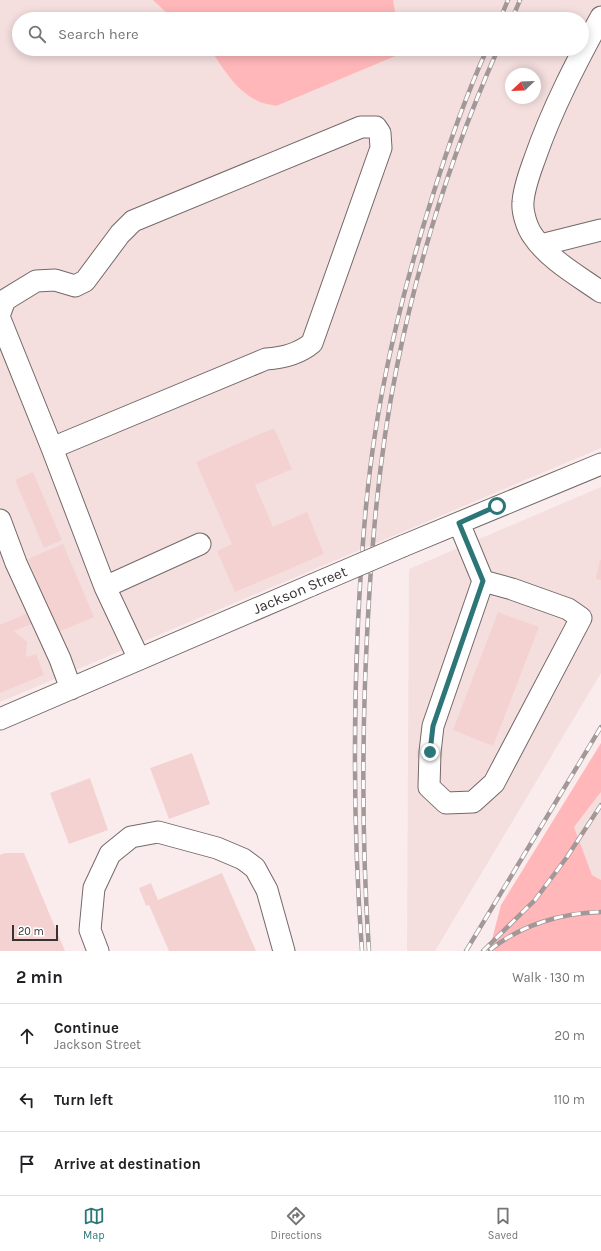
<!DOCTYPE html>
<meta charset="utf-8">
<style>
:root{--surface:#fff;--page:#f2f2f2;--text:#202124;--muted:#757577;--line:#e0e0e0;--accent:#2c7678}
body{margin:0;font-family:Karla,sans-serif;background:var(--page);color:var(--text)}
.compass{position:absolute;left:505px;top:68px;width:36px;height:36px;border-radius:50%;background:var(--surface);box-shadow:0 2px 10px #0003;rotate:247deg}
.scale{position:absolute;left:12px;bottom:10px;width:46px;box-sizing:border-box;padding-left:4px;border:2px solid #383333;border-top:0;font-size:11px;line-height:14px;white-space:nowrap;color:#383333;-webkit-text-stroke:3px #fff;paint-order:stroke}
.stop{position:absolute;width:12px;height:12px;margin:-9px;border:3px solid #2c7678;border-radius:50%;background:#fff}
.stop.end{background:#2c7678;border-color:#fff;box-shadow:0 1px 4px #0008}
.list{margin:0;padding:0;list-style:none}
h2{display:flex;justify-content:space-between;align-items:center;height:52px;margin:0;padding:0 16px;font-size:17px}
h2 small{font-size:13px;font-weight:400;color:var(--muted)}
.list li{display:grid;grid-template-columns:26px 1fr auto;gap:12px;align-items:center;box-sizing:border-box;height:64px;padding:0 16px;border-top:1px solid var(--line)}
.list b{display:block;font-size:15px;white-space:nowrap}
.list p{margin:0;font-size:13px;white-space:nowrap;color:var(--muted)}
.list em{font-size:13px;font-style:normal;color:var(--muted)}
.icon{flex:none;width:22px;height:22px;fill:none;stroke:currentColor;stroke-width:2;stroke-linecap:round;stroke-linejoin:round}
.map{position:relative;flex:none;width:601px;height:951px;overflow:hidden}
.search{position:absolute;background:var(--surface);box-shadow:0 2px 10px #0003;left:12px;right:12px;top:12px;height:44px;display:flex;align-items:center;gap:10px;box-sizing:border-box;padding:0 14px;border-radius:22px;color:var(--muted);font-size:15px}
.sheet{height:244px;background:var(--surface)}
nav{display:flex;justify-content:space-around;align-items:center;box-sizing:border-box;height:56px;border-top:1px solid var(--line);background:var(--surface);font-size:11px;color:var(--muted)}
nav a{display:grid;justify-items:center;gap:2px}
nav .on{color:var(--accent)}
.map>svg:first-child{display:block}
</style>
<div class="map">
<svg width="601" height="951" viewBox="0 0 601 951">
<rect width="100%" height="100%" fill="#faecec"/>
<path fill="#f4dede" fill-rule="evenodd" d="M0,0H601V448L0,702ZM19,19H582V49H19ZM511,74H535V98H511Z
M601,487V673L435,951H407L409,569Z
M601,792V880L592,875L574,827Z"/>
<path fill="#ffb7b9" d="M153,0H393L396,19H172L167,13Z
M210,49H400V54L276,106C270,104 263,104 258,101C236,91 223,68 210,49Z
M601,743V792L574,827L592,875L601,880V951H489L501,905Z"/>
<path fill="#f5d2d2" d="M274,428L292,469L255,485L273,527L307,512L324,554L235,592L217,551L232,544L196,462Z
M33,472L62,540L44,548L15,480Z
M63,544L94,617L58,632L28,559Z
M600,560H601V580L596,579Z
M498,612L539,627L493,746L453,730Z
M28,613L32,624L14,631L27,642L26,657L36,654L44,675L0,693V625Z
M192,753L210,804L169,819L150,768Z
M90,778L108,830L69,844L50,793Z
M5,853H24L65,951H0V855Z
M222,873L256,951H169L149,905L146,906L139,888L151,883L158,900Z"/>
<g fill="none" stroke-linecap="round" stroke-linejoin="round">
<g stroke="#746868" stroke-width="23">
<path id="minor" d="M601,17C576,63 552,109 535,158C530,172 524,187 523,202C522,212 527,228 533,236C548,259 580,277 601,292
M541,245L601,230
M0,313L5,300L36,281L55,280L75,286L85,281L120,234L133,221L361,127H376L380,133L381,148L312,343C299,354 282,358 266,359L52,448
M0,319L52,448L105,587
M0,520L16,563L60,659L71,689
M459,523L483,581L512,589L568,609L581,618L494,783L473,802L446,803L429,787L430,752L433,726L483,581
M403,546L601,464
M139,659L105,587L200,544
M0,719L312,585
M98,951L90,930L94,888L110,854L131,837L158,832L217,848L243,859L255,868L267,890L284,951"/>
</g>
<use href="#minor" stroke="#fff" stroke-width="21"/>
<g stroke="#a29898" stroke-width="4.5">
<path id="rail" d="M500,19L508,0
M512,19L520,0
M490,950C521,925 561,913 601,912
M362,951C354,842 353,732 358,623C361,560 365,497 375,434C387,355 407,277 431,201C447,149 465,98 487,49
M369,951C363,862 362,772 365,683C369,577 376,470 397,366C419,257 453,150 498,49
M466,951L601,727
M483,951L535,900L567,857L601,805"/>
</g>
<use href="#rail" stroke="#fff" stroke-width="3" stroke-dasharray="9" stroke-linecap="butt"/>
<g stroke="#746868" stroke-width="23" stroke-linecap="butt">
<path id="minor-bridge" d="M312,585L403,546"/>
</g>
<use href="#minor-bridge" stroke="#fff" stroke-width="21"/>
</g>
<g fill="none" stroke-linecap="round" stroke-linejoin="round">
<path stroke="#2c7678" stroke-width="5" d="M430,752L433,726L483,581L459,523L497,506"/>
</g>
<g text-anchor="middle" stroke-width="3" stroke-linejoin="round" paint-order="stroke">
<g font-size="15" fill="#383333" stroke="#fff">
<text transform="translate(300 590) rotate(-23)" y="5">Jackson Street</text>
</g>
</g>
</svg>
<svg class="compass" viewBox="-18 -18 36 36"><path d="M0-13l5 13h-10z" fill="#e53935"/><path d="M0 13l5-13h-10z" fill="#757577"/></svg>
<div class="scale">20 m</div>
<div class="stop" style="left:497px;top:506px"></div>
<div class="stop end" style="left:430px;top:752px"></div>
<div class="search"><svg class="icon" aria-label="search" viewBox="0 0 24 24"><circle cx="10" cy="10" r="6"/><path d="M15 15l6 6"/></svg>Search here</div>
</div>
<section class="sheet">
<h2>2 min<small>Walk · 130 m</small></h2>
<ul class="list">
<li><svg class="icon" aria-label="ahead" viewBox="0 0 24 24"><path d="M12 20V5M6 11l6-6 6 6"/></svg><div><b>Continue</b><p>Jackson Street</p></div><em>20 m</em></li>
<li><svg class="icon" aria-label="left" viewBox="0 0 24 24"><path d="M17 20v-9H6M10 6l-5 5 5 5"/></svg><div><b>Turn left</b></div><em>110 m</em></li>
<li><svg class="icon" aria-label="arrive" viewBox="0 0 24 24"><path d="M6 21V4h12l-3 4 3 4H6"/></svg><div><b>Arrive at destination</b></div></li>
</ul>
</section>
<nav>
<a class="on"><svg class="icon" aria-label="map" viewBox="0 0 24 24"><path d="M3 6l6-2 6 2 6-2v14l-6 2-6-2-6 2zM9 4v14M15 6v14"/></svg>Map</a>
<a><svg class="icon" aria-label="directions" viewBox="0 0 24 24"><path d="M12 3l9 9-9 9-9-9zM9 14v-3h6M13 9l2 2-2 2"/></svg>Directions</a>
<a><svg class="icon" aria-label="saved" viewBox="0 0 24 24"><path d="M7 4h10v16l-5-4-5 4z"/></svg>Saved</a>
</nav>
